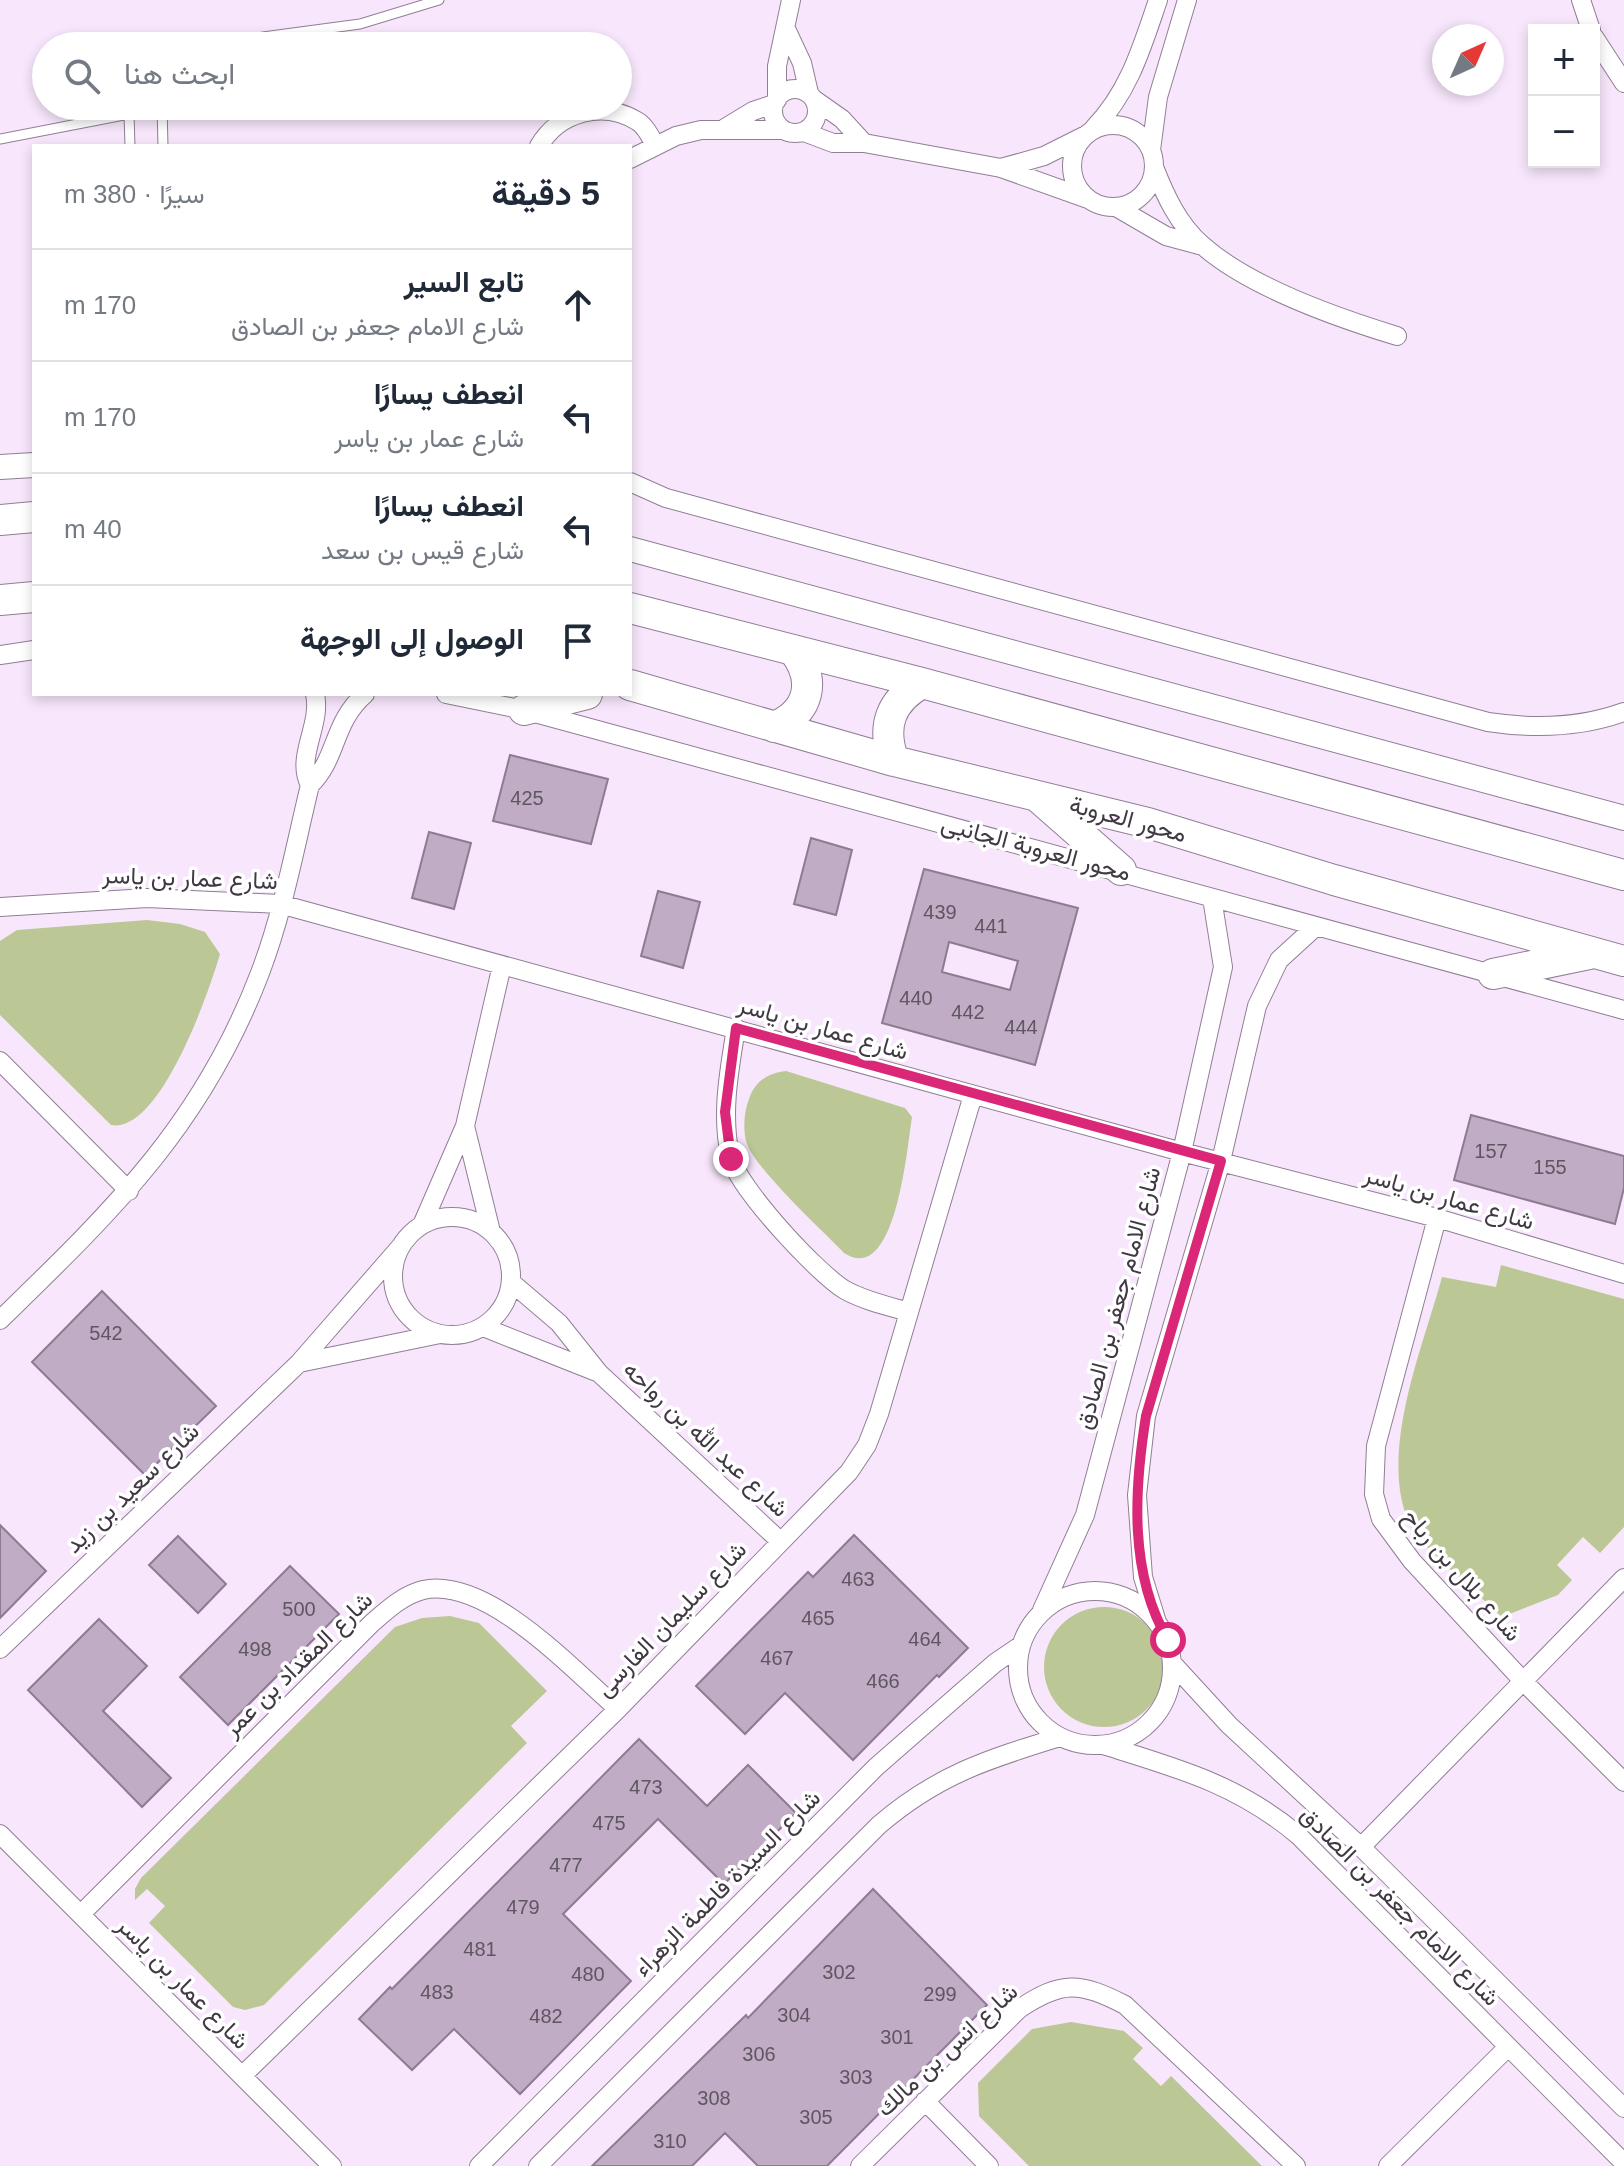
<!DOCTYPE html>
<html lang="ar">
<meta charset="utf-8">
<style>
:root{--surface:#fff;--page:#f2f2f3;--text:#1f2937;--muted:#747a83;--line:#e0e1e3}
body{margin:0;font-family:Helvetica,Vazirmatn,sans-serif;background:var(--page);color:var(--text);direction:rtl}
.controls{position:absolute;right:24px;top:24px;display:grid;overflow:hidden;border-radius:0px;box-shadow:0 4px 12px #0003}
.controls button{width:72px;height:72px;display:grid;place-items:center;padding:0;border:0;border-bottom:2px solid var(--line);background:var(--surface);color:var(--text);font:40px sans-serif}
.compass{position:absolute;left:1432px;top:24px;width:72px;height:72px;border-radius:50%;background:var(--surface);box-shadow:0 4px 12px #0003;rotate:45deg}
.stop{position:absolute;width:24px;height:24px;margin:-18px;border:6px solid #db2777;border-radius:50%;background:#fff}
.stop.end{background:#db2777;border-color:#fff;box-shadow:0 2px 8px #0008}
.list{margin:0;padding:0;list-style:none}
h2{display:flex;justify-content:space-between;align-items:center;height:104px;margin:0;padding:0 32px;font-size:34px}
h2 small{font-size:26px;font-weight:400;color:var(--muted)}
.list li{display:grid;grid-template-columns:52px 1fr auto;gap:24px;align-items:center;box-sizing:border-box;height:112px;padding:0 32px;border-top:2px solid var(--line)}
.list b{display:block;font-size:30px;white-space:nowrap}
.list p{margin:0;font-size:26px;white-space:nowrap;color:var(--muted)}
.list em{font-size:26px;font-style:normal;color:var(--muted)}
.icon{flex:none;width:44px;height:44px;fill:none;stroke:currentColor;stroke-width:2;stroke-linecap:round;stroke-linejoin:round}
.map{position:relative;flex:none;width:1624px;height:2166px;overflow:hidden;direction:ltr}
.search{position:absolute;background:var(--surface);box-shadow:0 4px 12px #0003;left:32px;top:32px;width:600px;height:88px;display:flex;align-items:center;gap:20px;box-sizing:border-box;padding:0 28px;border-radius:44px;color:var(--muted);font-size:30px}
.panel{position:absolute;background:var(--surface);box-shadow:0 4px 12px #0003;left:32px;top:144px;width:600px;height:552px;border-radius:0px;direction:rtl}
.map>svg:first-child{display:block}
</style>
<div class="map">
<svg width="1624" height="2166" viewBox="0 0 1624 2166">
<rect width="100%" height="100%" fill="#f8e7fc"/>
<path fill="#bbc795" d="M147,920L180,924L205,932L220,954C209,992 160,1134 111,1125L0,1015V941L17,930Z
M786,1071L905,1108L912,1117C907,1147 896,1287 844,1253C823,1231 752,1166 746,1141C743,1128 744,1111 749,1099C755,1081 768,1073 786,1071Z
M1501,1265L1624,1299V1527L1600,1553L1583,1537L1557,1565L1572,1580L1558,1595L1502,1617C1484,1599 1420,1545 1411,1527C1376,1456 1423,1348 1442,1277L1496,1287Z
M1044 1667a60 60 0 1 1 120 0a60 60 0 1 1-120 0Z
M450,1616L479,1623L547,1691L511,1726L527,1743L264,2005L245,2010L233,2007L149,1923L165,1906L147,1889L135,1900V1889L141,1878L395,1627L422,1618Z
M1071,2022L1124,2031L1143,2048L1133,2059L1161,2086L1171,2076L1262,2166H1029L979,2116L978,2083L1032,2029Z"/>
<path fill="#c0acc4" stroke="#8e7b93" stroke-width="2" fill-rule="evenodd" d="M510,755L608,779L591,844L493,821Z
M429,832L471,843L454,909L412,898Z
M811,838L852,850L836,915L794,904Z
M924,869L1078,908L1035,1065L882,1023ZM949,942L1018,961L1010,990L942,972Z
M658,891L700,902L683,968L641,956Z
M1471,1115L1624,1156V1188L1615,1224L1454,1180Z
M102,1291L216,1406L145,1475L32,1362Z
M0,1525L46,1571L0,1618Z
M854,1535L968,1648L939,1677L937,1675L853,1760L785,1693L745,1734L696,1686L808,1572L813,1577Z
M178,1536L226,1584L198,1613L149,1565Z
M290,1566L339,1614L228,1725L180,1677Z
M99,1619L147,1666L103,1711L171,1778L142,1807L28,1690Z
M639,1739L707,1806L748,1765L796,1813L724,1884L658,1819L563,1914L631,1981L520,2094L454,2029L412,2070L359,2019L390,1987L392,1989Z
M873,1889L987,2005L827,2166H758L725,2133L692,2166H592L746,2015L748,2018Z"/>
<g fill="none" stroke-linecap="round" stroke-linejoin="round">
<g stroke="#917e95" stroke-width="11">
<path id="service" d="M238,46L263,37L360,24L439,0
M162,106L163,146
M129,114L130,146
M0,139L129,114L152,106"/>
</g>
<g stroke="#917e95" stroke-width="20">
<path id="minor" d="M1581,0L1591,30
M787,31L802,63L809,93
M1594,37L1624,83
M773 111a22 22 0 1 1 44 0a22 22 0 1 1-44 0Z
M777,100V66L791,0
M815,100L842,119L864,143
M1072 166a41 41 0 1 1 82 0a41 41 0 1 1-82 0Z
M725,128L753,111L774,104
M1094,128C1129,92 1142,47 1158,0
M804,132L833,143H864L1001,168L1088,199
M539,146C559,112 603,100 637,121C645,125 651,138 656,146
M1151,150L1158,97L1187,0
M630,159L676,136L701,130H784
M1154,167C1165,195 1178,224 1202,245C1248,286 1338,318 1397,336
M1001,168L1044,156L1084,136
M1116,207L1166,236L1203,246
M630,482L666,498L1488,722C1534,729 1580,728 1624,712
M0,655L34,650
M446,694L524,710L1624,1010
M310,785C295,757 322,725 315,694
M0,907L147,898L280,904L1182,1152L1437,1218L1624,1274
M736,1028C729,1072 721,1113 730,1156C738,1188 817,1273 845,1290C865,1301 888,1306 909,1312
M0,1061L129,1191
M465,1126L491,1232
M393 1276a59 59 0 1 1 118 0a59 59 0 1 1-118 0Z
M1437,1218L1376,1446L1374,1494L1381,1519L1412,1561L1523,1681L1624,1782
M422,1225L465,1126L502,965
M511,1282L559,1323L599,1373L780,1541
M0,1320C113,1210 202,1125 260,973C283,913 295,847 310,785C338,758 332,723 365,694
M483,1327L599,1373
M299,1363L440,1334
M1018 1668a77 77 0 1 1 154 0a77 77 0 1 1-154 0Z
M1042,1610L1085,1515L1182,1152L1223,967L1212,898
M1156,1619L1143,1577L1137,1495L1146,1416L1221,1161L1257,1006L1279,960L1314,928
M0,1649L299,1363L402,1245
M1173,1664L1229,1725L1361,1847L1624,2108
M1103,1745C1177,1768 1237,1784 1298,1835L1624,2163
M0,1834L332,2166
M1361,1847L1624,1578
M81,1914L372,1623C387,1610 403,1595 423,1590C487,1576 573,1670 618,1709
M242,2076L618,1709L849,1472L867,1445L879,1414L973,1095
M925,2101L989,2166
M479,2166L876,1767L995,1663L1020,1646
M538,2166L879,1825C937,1775 988,1759 1060,1737
M860,2166L1019,2009C1062,1980 1080,1982 1125,2005L1296,2166
M1388,2166L1507,2048"/>
</g>
<g stroke="#917e95" stroke-width="26">
<path id="tertiary" d="M0,467L34,465
M630,549L1624,818"/>
</g>
<g stroke="#917e95" stroke-width="32">
<path id="primary" d="M0,520L34,517
M0,600L34,597
M630,608L922,683L1624,875
M630,685L894,761L1148,823L1334,880L1624,961
M524,710L587,694
M774,727C810,712 817,680 793,650
M894,761C881,727 890,701 922,683
M1039,798L1121,870
M1493,974L1589,954"/>
</g>
<use href="#service" stroke="#fff" stroke-width="9"/>
<use href="#minor" stroke="#fff" stroke-width="18"/>
<use href="#tertiary" stroke="#fff" stroke-width="24"/>
<use href="#primary" stroke="#fff" stroke-width="30"/>
</g>
<g fill="none" stroke-linecap="round" stroke-linejoin="round">
<path stroke="#db2777" stroke-width="10" d="M731,1159L725,1112L736,1028L1221,1161L1146,1416C1134,1490 1129,1574 1168,1640"/>
</g>
<g text-anchor="middle" stroke-width="7" stroke-linejoin="round" paint-order="stroke">
<g font-size="20" fill="#605562">
<text x="527" y="805">425</text>
<text x="940" y="919">439</text>
<text x="991" y="933">441</text>
<text x="916" y="1005">440</text>
<text x="968" y="1019">442</text>
<text x="1021" y="1034">444</text>
<text x="1491" y="1158">157</text>
<text x="1550" y="1174">155</text>
<text x="106" y="1340">542</text>
<text x="858" y="1586">463</text>
<text x="299" y="1616">500</text>
<text x="818" y="1625">465</text>
<text x="925" y="1646">464</text>
<text x="255" y="1656">498</text>
<text x="777" y="1665">467</text>
<text x="883" y="1688">466</text>
<text x="646" y="1794">473</text>
<text x="609" y="1830">475</text>
<text x="566" y="1872">477</text>
<text x="523" y="1914">479</text>
<text x="480" y="1956">481</text>
<text x="839" y="1979">302</text>
<text x="588" y="1981">480</text>
<text x="437" y="1999">483</text>
<text x="940" y="2001">299</text>
<text x="794" y="2022">304</text>
<text x="546" y="2023">482</text>
<text x="897" y="2044">301</text>
<text x="759" y="2061">306</text>
<text x="856" y="2084">303</text>
<text x="714" y="2105">308</text>
<text x="816" y="2124">305</text>
<text x="670" y="2148">310</text>
</g>
<g font-size="24" fill="#403842" stroke="#fff">
<text transform="translate(1128 819) rotate(15)" y="8">محور العروبة</text>
<text transform="translate(1036 848) rotate(15)" y="8">محور العروبة الجانبى</text>
<text transform="translate(190 878) rotate(2)" y="8">شارع عمار بن ياسر</text>
<text transform="translate(823 1028) rotate(16)" y="8">شارع عمار بن ياسر</text>
<text transform="translate(1449 1198) rotate(16)" y="8">شارع عمار بن ياسر</text>
<text transform="translate(1118 1298) rotate(-75)" y="8">شارع الامام جعفر بن الصادق</text>
<text transform="translate(706 1439) rotate(43)" y="8">شارع عبد الله بن رواحه</text>
<text transform="translate(132 1488) rotate(-44)" y="8">شارع سعيد بن زيد</text>
<text transform="translate(1462 1575) rotate(49)" y="8">شارع بلال بن رباح</text>
<text transform="translate(671 1619) rotate(-46)" y="8">شارع سليمان الفارسى</text>
<text transform="translate(298 1664) rotate(-44)" y="8">شارع المقداد بن عمر</text>
<text transform="translate(727 1883) rotate(-45)" y="8">شارع السيدة فاطمة الزهراء</text>
<text transform="translate(1400 1906) rotate(45)" y="8">شارع الامام جعفر بن الصادق</text>
<text transform="translate(183 1983) rotate(45)" y="8">شارع عمار بن ياسر</text>
<text transform="translate(947 2050) rotate(-43)" y="8">شارع انس بن مالك</text>
</g>
</g>
</svg>
<div class="controls">
<button>+</button>
<button>−</button>
</div>
<svg class="compass" viewBox="-18 -18 36 36"><path d="M0-13l5 13h-10z" fill="#e53935"/><path d="M0 13l5-13h-10z" fill="#747a83"/></svg>
<div class="stop" style="left:1168px;top:1640px"></div>
<div class="stop end" style="left:731px;top:1159px"></div>
<div class="search"><svg class="icon" aria-label="search" viewBox="0 0 24 24"><circle cx="10" cy="10" r="6"/><path d="M15 15l6 6"/></svg>ابحث هنا</div>
<section class="panel">
<h2>5 دقيقة<small>سيرًا · 380 m</small></h2>
<ul class="list">
<li><svg class="icon" aria-label="ahead" viewBox="0 0 24 24"><path d="M12 20V5M6 11l6-6 6 6"/></svg><div><b>تابع السير</b><p>شارع الامام جعفر بن الصادق</p></div><em>170 m</em></li>
<li><svg class="icon" aria-label="left" viewBox="0 0 24 24"><path d="M17 20v-9H6M10 6l-5 5 5 5"/></svg><div><b>انعطف يسارًا</b><p>شارع عمار بن ياسر</p></div><em>170 m</em></li>
<li><svg class="icon" aria-label="left" viewBox="0 0 24 24"><path d="M17 20v-9H6M10 6l-5 5 5 5"/></svg><div><b>انعطف يسارًا</b><p>شارع قيس بن سعد</p></div><em>40 m</em></li>
<li><svg class="icon" aria-label="arrive" viewBox="0 0 24 24"><path d="M6 21V4h12l-3 4 3 4H6"/></svg><div><b>الوصول إلى الوجهة</b></div></li>
</ul>
</section>
</div>
